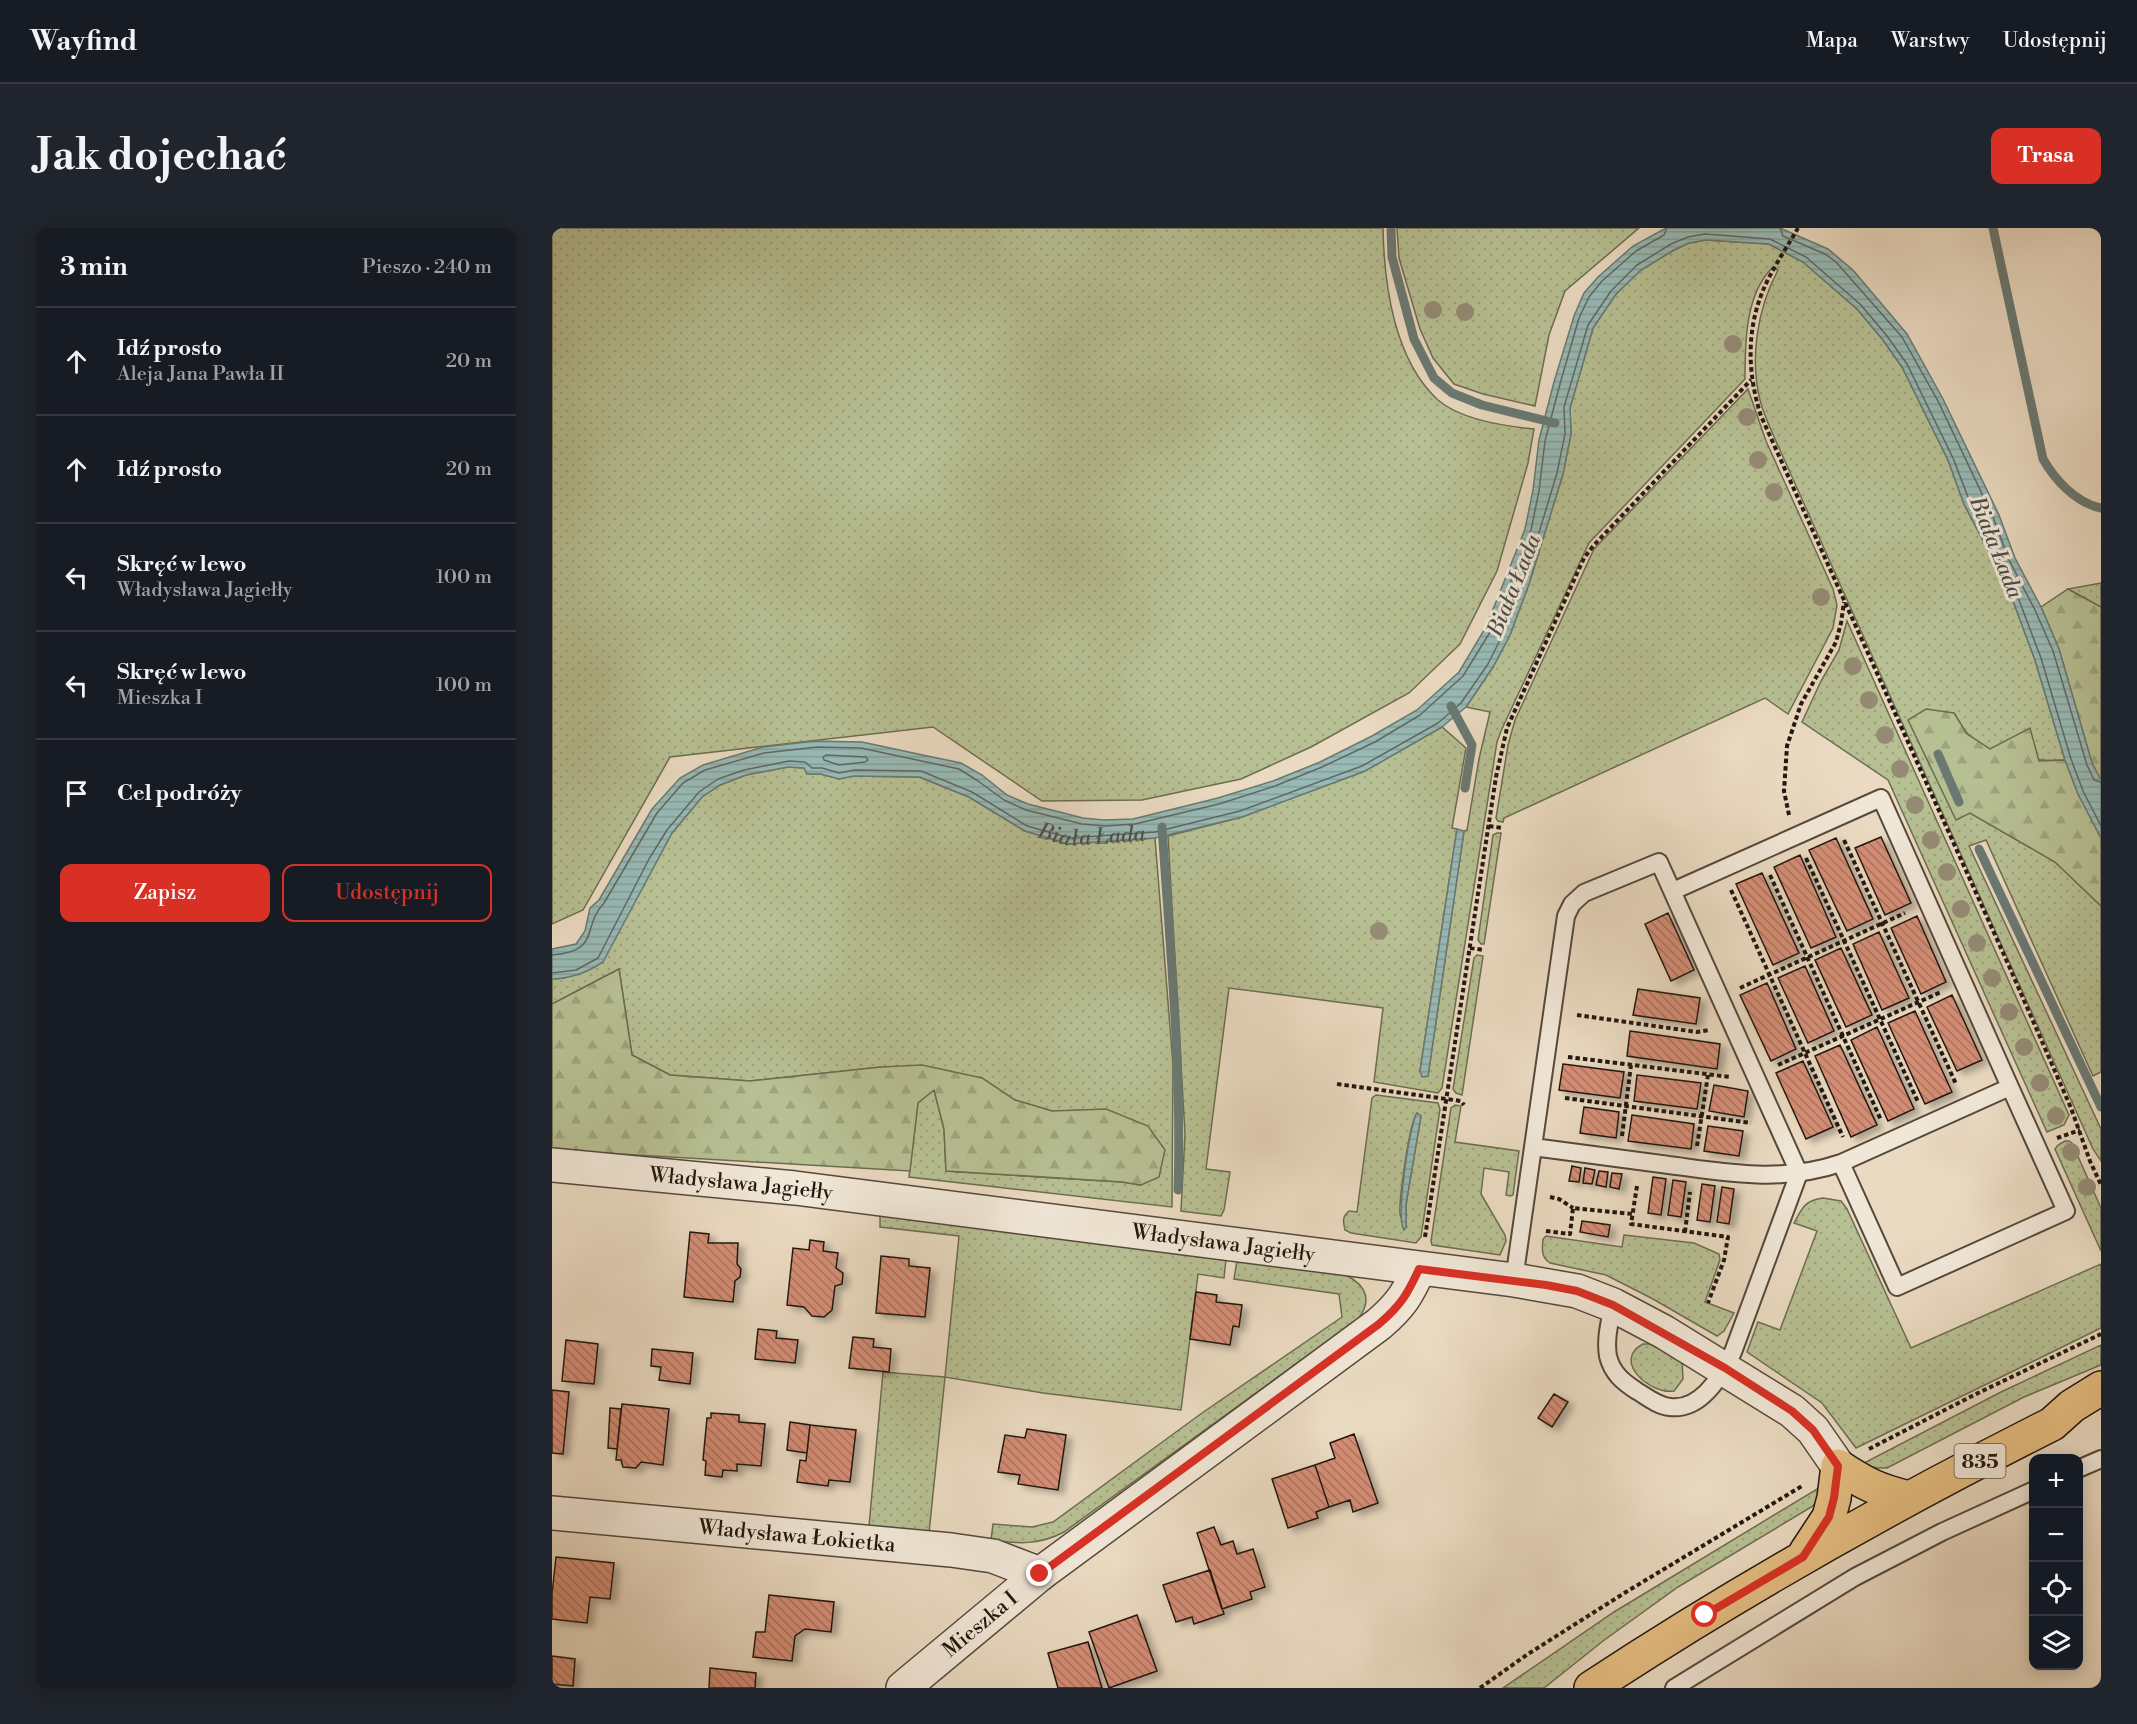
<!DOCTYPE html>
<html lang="pl">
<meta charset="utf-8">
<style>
:root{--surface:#171b24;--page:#20242c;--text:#f1f3f6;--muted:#9ea1a6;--line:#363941;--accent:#d93025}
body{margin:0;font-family:"Libre Bodoni",serif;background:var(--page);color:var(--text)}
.controls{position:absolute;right:18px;bottom:18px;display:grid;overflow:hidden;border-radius:12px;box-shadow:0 3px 15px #0003}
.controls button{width:54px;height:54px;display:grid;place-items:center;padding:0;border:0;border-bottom:2px solid var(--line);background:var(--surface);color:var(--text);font:30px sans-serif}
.stop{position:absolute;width:18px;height:18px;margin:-14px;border:4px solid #d93025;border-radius:50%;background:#fff}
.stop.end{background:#d93025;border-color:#fff;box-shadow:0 2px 6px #0008}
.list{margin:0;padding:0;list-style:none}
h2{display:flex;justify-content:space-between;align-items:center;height:78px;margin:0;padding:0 24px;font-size:26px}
h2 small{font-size:20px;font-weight:400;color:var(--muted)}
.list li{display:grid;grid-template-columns:39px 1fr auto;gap:18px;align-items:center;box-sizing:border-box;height:108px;padding:0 24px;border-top:2px solid var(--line)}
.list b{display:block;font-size:22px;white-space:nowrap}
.list p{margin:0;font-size:20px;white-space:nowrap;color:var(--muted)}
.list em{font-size:20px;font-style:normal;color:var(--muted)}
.actions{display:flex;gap:12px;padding:18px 24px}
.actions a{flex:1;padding:14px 0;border:2px solid var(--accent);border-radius:12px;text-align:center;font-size:21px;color:var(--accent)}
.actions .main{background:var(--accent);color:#fff}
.icon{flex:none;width:33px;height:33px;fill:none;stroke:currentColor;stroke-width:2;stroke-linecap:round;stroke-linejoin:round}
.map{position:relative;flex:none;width:1549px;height:1460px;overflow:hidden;border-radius:12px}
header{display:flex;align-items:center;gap:36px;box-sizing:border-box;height:84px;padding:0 30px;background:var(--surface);border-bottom:2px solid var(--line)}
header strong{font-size:28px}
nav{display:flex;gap:33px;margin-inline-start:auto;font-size:21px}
.intro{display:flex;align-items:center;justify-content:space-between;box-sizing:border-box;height:144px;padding:0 36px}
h1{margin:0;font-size:42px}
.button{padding:15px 27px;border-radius:12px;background:var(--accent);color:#fff;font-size:21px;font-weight:700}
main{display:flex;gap:36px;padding:0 36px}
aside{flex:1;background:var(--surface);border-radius:12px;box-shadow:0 3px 15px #0003}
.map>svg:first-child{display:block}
</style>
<header>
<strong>Wayfind</strong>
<nav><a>Mapa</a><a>Warstwy</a><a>Udostępnij</a></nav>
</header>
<div class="intro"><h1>Jak dojechać</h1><a class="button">Trasa</a></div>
<main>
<aside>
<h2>3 min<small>Pieszo · 240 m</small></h2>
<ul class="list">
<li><svg class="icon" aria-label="ahead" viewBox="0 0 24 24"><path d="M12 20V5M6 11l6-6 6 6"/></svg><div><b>Idź prosto</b><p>Aleja Jana Pawła II</p></div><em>20 m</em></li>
<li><svg class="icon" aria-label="ahead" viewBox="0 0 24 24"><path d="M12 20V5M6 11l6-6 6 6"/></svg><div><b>Idź prosto</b></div><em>20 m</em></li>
<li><svg class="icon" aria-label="left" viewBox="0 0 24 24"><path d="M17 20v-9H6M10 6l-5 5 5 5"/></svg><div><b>Skręć w lewo</b><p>Władysława Jagiełły</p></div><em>100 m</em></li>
<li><svg class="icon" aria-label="left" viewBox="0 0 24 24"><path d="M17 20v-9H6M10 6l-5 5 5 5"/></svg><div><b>Skręć w lewo</b><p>Mieszka I</p></div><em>100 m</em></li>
<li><svg class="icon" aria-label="arrive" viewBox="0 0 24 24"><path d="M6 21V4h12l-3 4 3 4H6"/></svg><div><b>Cel podróży</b></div></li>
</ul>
<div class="actions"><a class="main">Zapisz</a><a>Udostępnij</a></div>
</aside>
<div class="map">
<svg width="1549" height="1460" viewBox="0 0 1549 1460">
<defs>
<pattern id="grass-dots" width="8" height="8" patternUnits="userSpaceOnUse" patternTransform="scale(1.5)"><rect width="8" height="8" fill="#b7c093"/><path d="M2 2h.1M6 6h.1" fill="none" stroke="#9da47e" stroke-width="1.8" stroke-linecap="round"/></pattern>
<pattern id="forest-firs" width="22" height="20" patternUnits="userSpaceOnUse" patternTransform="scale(1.5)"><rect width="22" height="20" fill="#b7c093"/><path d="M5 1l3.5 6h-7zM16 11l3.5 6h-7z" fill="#9da47e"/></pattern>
<pattern id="water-rules" width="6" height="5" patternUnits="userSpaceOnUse" patternTransform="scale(1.5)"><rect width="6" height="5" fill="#98bab6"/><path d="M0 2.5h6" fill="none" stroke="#839f9b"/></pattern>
<pattern id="building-back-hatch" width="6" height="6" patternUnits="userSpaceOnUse" patternTransform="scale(1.5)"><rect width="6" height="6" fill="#d48d75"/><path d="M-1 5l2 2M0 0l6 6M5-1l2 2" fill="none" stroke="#ac725e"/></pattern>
<filter id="shadow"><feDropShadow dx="6" dy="4" stdDeviation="3" flood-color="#0004"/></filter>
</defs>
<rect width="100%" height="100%" fill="#eadac1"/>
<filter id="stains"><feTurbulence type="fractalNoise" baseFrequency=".00333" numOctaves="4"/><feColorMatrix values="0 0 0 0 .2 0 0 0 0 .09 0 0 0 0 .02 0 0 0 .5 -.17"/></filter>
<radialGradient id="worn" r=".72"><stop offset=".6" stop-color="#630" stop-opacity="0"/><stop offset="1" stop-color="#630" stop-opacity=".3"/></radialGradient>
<path fill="url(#grass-dots)" stroke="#6d6c51" stroke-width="1.5" fill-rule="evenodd" d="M0,0H831C832,56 842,132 886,172C910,192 952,198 982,201L976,235L945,343L908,416L857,465L759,519L689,551L590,572L490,573L381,499L118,529L31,682L0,696Z
M845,0H1087L1013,63L997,107L983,178L931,166L902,156L881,130L868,101L847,30Z
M1154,12L1217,16L1251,34L1305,81L1331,112L1350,139L1396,232L1412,276L1457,362L1483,432L1513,532C1484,534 1436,529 1415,505C1410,500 1406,491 1402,485L1418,585L1503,634L1549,678V844L1541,848L1434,612L1417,618L1549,901V933L1541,921L1232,231C1224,213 1215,195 1209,176C1197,133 1205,81 1226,42L1221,39C1193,66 1193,115 1193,151L1037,315L949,503L945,514L890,860L886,865L822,854L831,780L677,760L654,941L678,944L672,982L669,988L629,983L633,906L616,608L690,589L813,543L890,499L914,520L900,600L905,601L868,843L876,848L912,603L915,602L927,531L938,484L914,479L941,439L958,407L977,356L1011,246L1019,206L1018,180L1041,100L1064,66L1089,42L1122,22L1137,15Z
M1196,161L1214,213L1281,361L1285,377L1281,400L1236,486L1213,470L952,590L951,594L946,593L944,590L956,517L963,492L1042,321Z
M1549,355V379L1516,361Z
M1295,393L1517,887L1512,897L1495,904L1336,552L1250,494L1269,453L1287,422Z
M236,539L252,540L255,546H269L287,551L302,548L367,549L417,569L473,603L516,616L603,610L621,837L620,979L357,949L366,874L382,862L392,901L394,943L570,954L589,957L554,882L500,883L463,872L430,850L329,839L198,853L118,847L80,827L67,741L0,776V751L12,750L50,734L120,605L150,569L168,557L194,547Z
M945,605H949L932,716H929L926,712L941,607Z
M925,727L931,728L910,867L904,865L901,861L922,730Z
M824,867L886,875L888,881L869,1009L864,1015L799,1005L793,1002C791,993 790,989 797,983L805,984L820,870ZM865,885L869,888L854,976V999C852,995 849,991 848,986C847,971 857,896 865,885Z
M903,877L909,878L903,914L967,923L961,967L958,968L954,967L957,944L932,940L929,966L953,1007L954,1013L948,1027L880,1017L879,1013L899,880Z
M1513,913H1517L1520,915L1549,980V1023L1503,921L1506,917Z
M1271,970L1289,973L1295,981L1359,1120L1549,1036V1100L1304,1220L1270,1175L1195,1124L1206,1094L1228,1102L1265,1003L1242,995C1251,979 1252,973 1271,970Z
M328,986L674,1031L672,1050L646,1046L629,1182L491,1165L393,1149L377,1305L317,1298L331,1144L393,1149L407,1008L328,999Z
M1072,1007L1142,1015L1167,1026L1168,1032L1153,1074L1182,1085L1172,1103L1165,1108L1101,1071L1054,1047L998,1035C989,1029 990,1022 991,1011L994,1008L1070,1019Z
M685,1033L786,1044C809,1052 824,1068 806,1091L512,1304C488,1317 466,1316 439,1312L441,1296L480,1299L501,1294L650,1185L790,1089L787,1066L682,1051Z
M1091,1116H1099L1130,1133L1131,1151L1122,1163C1099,1167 1059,1133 1091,1116Z
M1549,1117V1137L1472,1169L1335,1240H1322L1310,1236L1449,1164Z
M1270,1258V1267L1261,1278L1126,1359L1051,1413L992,1460H951L1062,1384Z"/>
<path fill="url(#forest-firs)" stroke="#6d6c51" stroke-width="1.5" d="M1516,361L1549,379V552L1540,535L1507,421L1489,379Z
M1374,481L1402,485L1415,506L1438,521L1478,500L1487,533L1513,532L1526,566L1549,610V678L1503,634L1418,585L1404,592L1356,492Z
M67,741L80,827L118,847L198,853L329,839L370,837L430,850L463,872L500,883L554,881L596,898L613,922L607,949L589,957L570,954L394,943L392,901L382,862L366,875L358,943L0,922V776Z"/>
<path fill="url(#water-rules)" stroke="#697973" stroke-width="1.5" d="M1114,0H1228L1276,21L1301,42L1355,106L1391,171L1447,287L1463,330L1489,379L1507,421L1540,535L1549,552V610L1526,566L1513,532L1483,432L1457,362L1412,276L1396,232L1350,139L1331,112L1305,81L1251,34L1217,16L1154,12L1137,15L1122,22L1089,42L1064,66L1041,100L1018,180L1019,206L1011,246L977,356L958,407L941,439L914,479L890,499L813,543L690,589L603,610L516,616L473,603L417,569L368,549L302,548L287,551L269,546H255L252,540L236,539L194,547L168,557L150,569L120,605L51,734C34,745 20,750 0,751V721L24,716L33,703L38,680L47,672L100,581L128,550L151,537L211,519L264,513L310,514L366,526L409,535L430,547L455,567L476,576L531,590L552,592L581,591L666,570L721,553L768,534L820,508L865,482L907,444L934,399L973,301L981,262L987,212L1002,154L1022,88L1032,65L1046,49L1081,18Z
M905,601L912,603L876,848L870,849L868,843Z
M865,885L869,888L854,976V999L852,1002C844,989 857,898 865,885Z"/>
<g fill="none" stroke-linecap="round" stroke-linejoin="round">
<g stroke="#5e6862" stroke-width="1.5">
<path d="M1228,0L1231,8L1273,26L1284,34L1350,109L1386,173L1441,289L1457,332L1483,382L1501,423L1535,537L1542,552L1549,554"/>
<path d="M274,527L314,529L316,532L313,534L287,537L272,532L271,529Z"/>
<path d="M0,727C50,723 29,699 52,675L105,585L131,555L153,542L212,525L265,519L309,520L407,541L426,553L452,572L474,582L530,596L553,598L583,596L667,576L723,558L770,539L823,514L868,487L911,448L940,401L979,302L987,263L993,213L1008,156L1027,90L1037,69L1050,53L1084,23L1112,7L1115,0"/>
<path id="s1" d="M0,745L24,742L46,730L97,631L115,602L147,564L166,551L192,542L237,533L253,534L260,540H270L287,545L302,542L369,543L420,564L475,598L518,610L603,604L688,583L810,538L886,495L909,475L936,436L952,404L972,354L1005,245L1013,206L1012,179L1036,97L1059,63L1085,37L1119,16L1136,9L1153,6L1218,11L1254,29L1309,77L1335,108L1355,136L1401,230L1418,274L1462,359L1489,430L1519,531L1531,563L1549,598"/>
</g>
<path stroke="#697973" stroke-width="9" d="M839,0L840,29L862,111L882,150L900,165L930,177L1003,195
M1441,0L1491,231C1503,252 1524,275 1549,280
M899,478L920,517L913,560
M1386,526L1407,574
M610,599C618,719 630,841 626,962
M1427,621L1549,879"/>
</g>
<path fill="url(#building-back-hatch)" stroke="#23170f" stroke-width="1.5" filter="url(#shadow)" d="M1329,609L1359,675L1333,687L1303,620Z
M1284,610L1321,691L1295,703L1257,622Z
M1248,627L1284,709L1259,720L1222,639Z
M1210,645L1247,725L1221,737L1184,656Z
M1116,685L1142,742L1119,753L1093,696Z
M1365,688L1394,754L1369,766L1339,700Z
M1327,704L1357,770L1330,782L1301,716Z
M1289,720L1320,787L1294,799L1263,732Z
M1253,738L1282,803L1256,815L1226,750Z
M1215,755L1244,821L1219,833L1188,767Z
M1086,761L1148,770L1144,796L1081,787Z
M1400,767L1430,832L1405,843L1375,779Z
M1363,783L1400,864L1373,876L1336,795Z
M1325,799L1362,881L1336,893L1299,812Z
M1078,803L1168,816L1165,841L1075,828Z
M1288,817L1325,897L1299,909L1263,828Z
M1251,833L1281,899L1254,911L1224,845Z
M1011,836L1072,844L1068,870L1007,862Z
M1085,847L1149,855L1145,881L1082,873Z
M1162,857L1196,863L1192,889L1157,883Z
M1032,879L1067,884L1064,910L1028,905Z
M1080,887L1142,896L1139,921L1076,913Z
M1156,898L1191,903L1187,928L1152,923Z
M1020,938L1029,940L1027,954L1017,953Z
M1033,940L1043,942L1040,956L1031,955Z
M1047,943L1056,944L1054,959L1044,957Z
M1060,945L1070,946L1067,961L1058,959Z
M1101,949L1114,951L1109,987L1096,985Z
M1121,952L1134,954L1129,989L1116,987Z
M1150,956L1163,958L1158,994L1145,992Z
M1170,959L1182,961L1177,996L1165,994Z
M1030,993L1058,997L1056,1009L1028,1004Z
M138,1004L157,1006L156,1015H186L185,1036L189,1041L188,1049L183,1053L181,1074L132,1069Z
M258,1012L272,1014L271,1023L286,1025L284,1040L291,1045L290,1056L283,1058L280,1082L272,1089L260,1088L252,1079L235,1077L241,1020L257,1022Z
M329,1028L357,1031V1038L378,1040L373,1089L324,1085Z
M644,1064L665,1067L664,1074L690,1077L687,1099L681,1098L678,1117L638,1111Z
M206,1101L225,1103L224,1110L246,1112L243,1135L203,1131Z
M301,1109L322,1111L321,1119L339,1121L337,1144L297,1140Z
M14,1112L46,1116L42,1156L10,1153Z
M100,1121L141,1125L138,1156L107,1152L109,1139L99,1138Z
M0,1162L17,1164L11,1226L0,1225Z
M1002,1166L1016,1174L1000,1199L986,1190Z
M70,1176L117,1181L111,1237L89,1234L84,1240L71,1239L69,1232H64Z
M58,1180L69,1181L65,1221L56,1220Z
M159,1185L187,1187V1194L213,1196L209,1238L185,1236V1243L171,1242L170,1249L153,1247L154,1233L151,1232L155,1190H159Z
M238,1194L258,1197L255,1225L235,1222Z
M258,1197L304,1202L298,1254L277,1252L276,1258L245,1254L248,1232L254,1233Z
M475,1201L514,1207L506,1262L466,1256L468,1247L446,1244L453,1207L473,1210Z
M802,1206L826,1275L801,1284L798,1272L777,1279L763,1237L783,1230L778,1215Z
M763,1237L777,1279L764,1284L766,1290L736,1300L720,1251Z
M662,1299L669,1317L681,1313L685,1326L701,1321L713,1359L698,1364L700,1371L670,1381L645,1305Z
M4,1329L62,1335L58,1371L38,1369L35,1395L0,1391V1366Z
M658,1342L672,1386L642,1396L640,1389L624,1394L611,1357Z
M217,1367L282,1374L279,1404L253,1401L243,1408L240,1433L201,1429L204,1404H213Z
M585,1387L605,1443L557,1460L537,1404Z
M536,1414L550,1460H506L496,1425Z
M0,1428L23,1431L21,1458L0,1456Z
M158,1440L204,1445L203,1460H157Z"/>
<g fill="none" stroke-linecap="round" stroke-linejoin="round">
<g stroke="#55483c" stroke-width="20">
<path id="lane" d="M981,919C1027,925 1072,931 1117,937C1178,945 1229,955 1289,935L1458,859L1329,570L1121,663
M1289,935L1345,1059L1514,983L1458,859
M962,1052L1014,688L1020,676L1032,665L1107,634L1247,945L1181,1124C1170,1147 1149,1183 1118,1179C1106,1178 1095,1169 1085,1163C1071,1154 1060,1145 1056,1128C1053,1111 1058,1093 1061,1077
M1526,1241L1549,1231
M1122,1460L1303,1349L1390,1304L1482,1262"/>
</g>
<g stroke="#55483c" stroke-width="36">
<g id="street">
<path id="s2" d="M0,937L243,960L962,1052L1025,1063L1061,1077L1112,1104L1240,1183L1261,1202L1286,1238"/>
<path id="s3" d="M0,1285L399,1322L441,1328L488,1346"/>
<path id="s4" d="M351,1460L488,1346L827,1096C849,1077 855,1067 867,1041"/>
</g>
</g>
<g stroke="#23170f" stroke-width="36">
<path id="primary" d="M1254,1324L1277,1289L1282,1270L1286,1238C1313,1256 1325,1262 1357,1270
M1039,1460C1188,1362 1341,1276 1500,1196L1520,1178L1549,1160"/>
</g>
<path stroke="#23170f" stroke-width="4" stroke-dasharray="4.5 3" stroke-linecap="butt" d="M1246,0C1234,21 1218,44 1210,65C1194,105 1196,148 1209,188L1457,738L1519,880L1538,933L1549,957
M1237,587L1232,563L1235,518L1249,476L1284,414L1289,395L1292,374
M937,598L950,600
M1292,612L1404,856
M1254,630L1366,874
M1218,647L1329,892
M1179,662L1291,909
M918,720L932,722
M1188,760L1353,685
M1025,787L1145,804L1157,802
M1016,829L1178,849
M1226,837L1389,764
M785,856L909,873L912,877
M1013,870L1199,895
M1070,908L1079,837
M1505,910L1528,902
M1145,918L1156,847
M1085,958L1079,996L1176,1009L1172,1032L1156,1075
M998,969L1007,971L1021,980
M994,1003L1018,1006L1021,980L1081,986
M1133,1004L1138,964
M873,1009L944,549L955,500L1032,330L1042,317L1199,152
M1317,1221L1422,1167L1549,1106
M928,1460L976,1426L1074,1364L1250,1258"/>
<use href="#lane" stroke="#f1e7d7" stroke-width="16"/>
<use href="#street" stroke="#f1e7d7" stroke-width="33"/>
<use href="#primary" stroke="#e5bd80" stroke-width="33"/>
</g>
<g fill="#958b75">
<circle cx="881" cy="82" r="9"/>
<circle cx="913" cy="84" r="9"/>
<circle cx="1181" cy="116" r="9"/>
<circle cx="1195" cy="189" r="9"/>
<circle cx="1206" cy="232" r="9"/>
<circle cx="1222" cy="264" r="9"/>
<circle cx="1269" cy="369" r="9"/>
<circle cx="1301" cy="438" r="9"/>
<circle cx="1317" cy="472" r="9"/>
<circle cx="1333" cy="507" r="9"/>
<circle cx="1348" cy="541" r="9"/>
<circle cx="1363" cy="577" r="9"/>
<circle cx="1379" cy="612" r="9"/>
<circle cx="1395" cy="644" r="9"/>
<circle cx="1409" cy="681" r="9"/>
<circle cx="827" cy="703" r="9"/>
<circle cx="1425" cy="715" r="9"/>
<circle cx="1440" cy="750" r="9"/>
<circle cx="1457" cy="784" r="9"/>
<circle cx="1472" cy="819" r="9"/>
<circle cx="1488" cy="855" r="9"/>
<circle cx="1504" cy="888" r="9"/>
<circle cx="1519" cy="924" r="9"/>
<circle cx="1535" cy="959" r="9"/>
</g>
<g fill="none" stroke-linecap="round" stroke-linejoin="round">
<path stroke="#d93025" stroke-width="8" d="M488,1346L827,1096C849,1077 855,1067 867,1041L994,1057L1025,1063L1061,1077L1173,1140L1240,1183L1261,1202L1286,1238L1282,1270L1277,1289L1251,1329L1153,1387"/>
</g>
<g text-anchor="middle" stroke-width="6" stroke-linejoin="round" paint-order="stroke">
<rect fill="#f1e7d7" stroke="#61554b" stroke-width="1.5" x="1402.5" y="1216" width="51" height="34" rx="4.5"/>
<g font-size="20" font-weight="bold" fill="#23170f">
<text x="1428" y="1240">835</text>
</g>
<g font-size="21" fill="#23170f" stroke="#f1e7d7">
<text dy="7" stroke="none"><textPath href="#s2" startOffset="190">Władysława Jagiełły</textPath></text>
<text dy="7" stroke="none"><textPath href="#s2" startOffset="676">Władysława Jagiełły</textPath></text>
<text dy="7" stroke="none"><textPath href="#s3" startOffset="246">Władysława Łokietka</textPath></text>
<text dy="7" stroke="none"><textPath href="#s4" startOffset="100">Mieszka I</textPath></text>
</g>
<g font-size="22" font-style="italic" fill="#4c5049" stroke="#f1e7d7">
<text transform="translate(1445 319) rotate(68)" y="8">Biała Łada</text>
<text transform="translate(961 357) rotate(-68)" y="8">Biała Łada</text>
<text dy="8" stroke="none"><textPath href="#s1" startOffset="662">Biała Łada</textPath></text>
</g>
</g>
<rect width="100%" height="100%" filter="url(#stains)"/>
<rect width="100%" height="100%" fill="url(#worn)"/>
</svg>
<div class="controls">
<button>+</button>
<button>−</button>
<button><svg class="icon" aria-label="locate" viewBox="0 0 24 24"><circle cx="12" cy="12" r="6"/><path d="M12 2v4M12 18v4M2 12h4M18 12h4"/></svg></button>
<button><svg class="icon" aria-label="layers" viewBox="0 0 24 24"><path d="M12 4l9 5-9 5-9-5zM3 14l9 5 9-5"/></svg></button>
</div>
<div class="stop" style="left:1153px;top:1387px"></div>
<div class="stop end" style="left:488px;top:1346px"></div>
</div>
</main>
